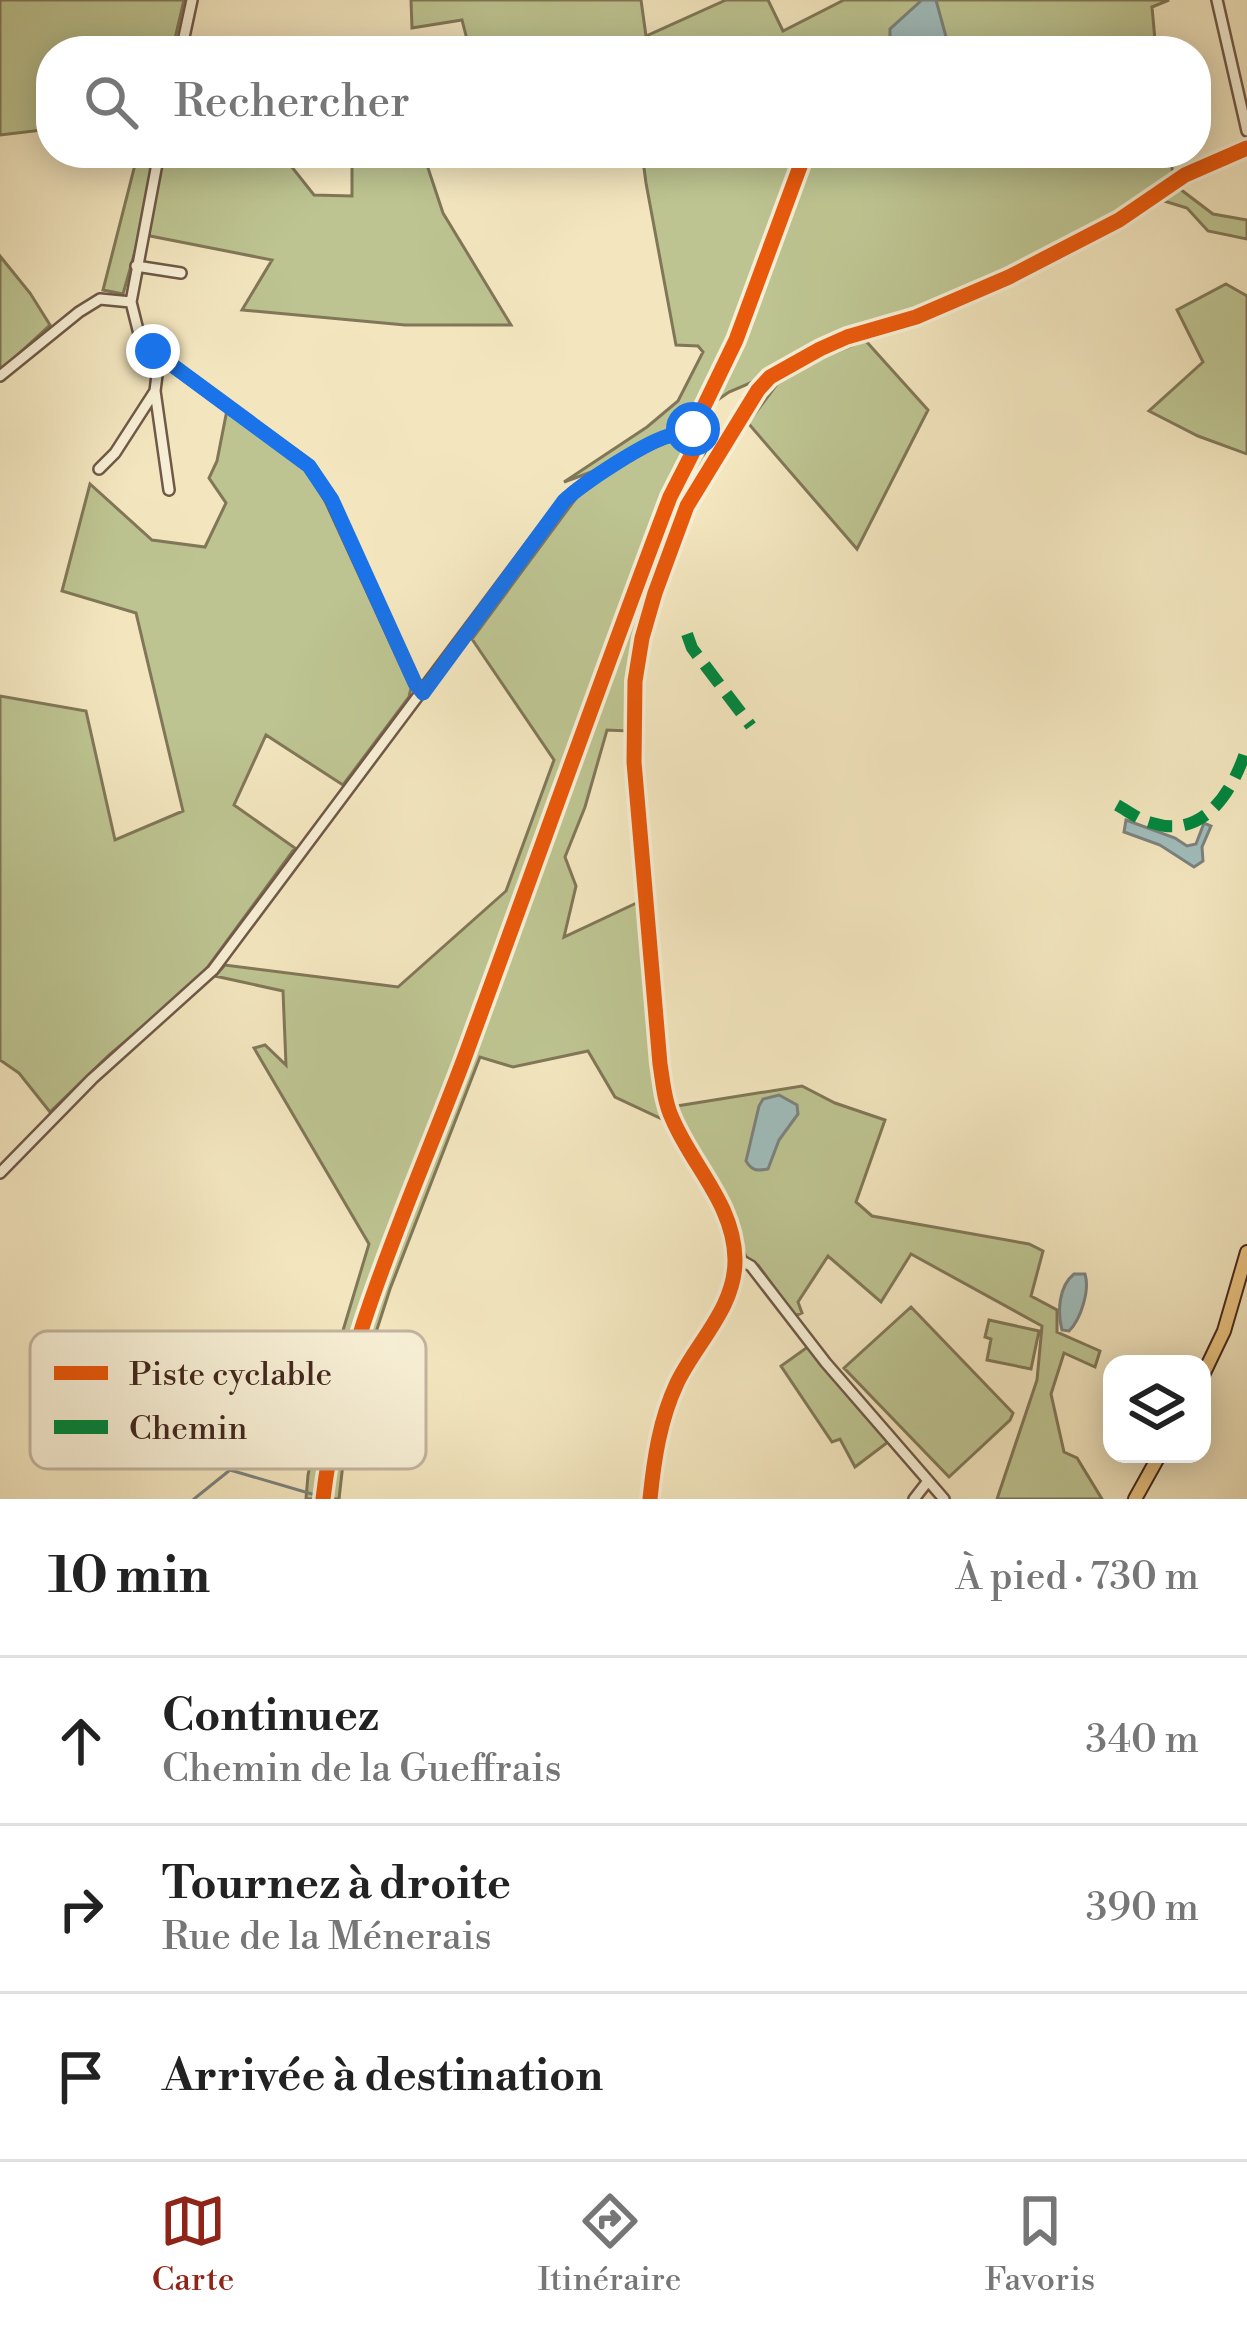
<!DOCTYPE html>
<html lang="fr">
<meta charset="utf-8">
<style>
:root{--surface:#fff;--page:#f6f6f6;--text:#222;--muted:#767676;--line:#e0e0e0;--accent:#8f2418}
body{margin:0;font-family:"Libre Bodoni",serif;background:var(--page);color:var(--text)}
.controls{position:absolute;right:36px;bottom:36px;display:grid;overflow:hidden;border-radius:24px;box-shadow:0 6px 30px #0003}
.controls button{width:108px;height:108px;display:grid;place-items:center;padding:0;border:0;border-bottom:3px solid var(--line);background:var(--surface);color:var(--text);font:60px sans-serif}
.stop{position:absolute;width:36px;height:36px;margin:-27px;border:9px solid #1a73e8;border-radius:50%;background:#fff}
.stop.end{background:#1a73e8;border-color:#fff;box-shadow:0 3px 12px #0008}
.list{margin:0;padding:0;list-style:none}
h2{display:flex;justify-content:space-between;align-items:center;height:156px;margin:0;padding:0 48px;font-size:51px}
h2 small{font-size:39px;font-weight:400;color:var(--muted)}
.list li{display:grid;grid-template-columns:78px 1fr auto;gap:36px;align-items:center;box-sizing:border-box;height:168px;padding:0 48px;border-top:3px solid var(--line)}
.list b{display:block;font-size:45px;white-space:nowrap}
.list p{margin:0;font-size:39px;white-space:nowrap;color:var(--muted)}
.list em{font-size:39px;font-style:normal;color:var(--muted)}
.icon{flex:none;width:66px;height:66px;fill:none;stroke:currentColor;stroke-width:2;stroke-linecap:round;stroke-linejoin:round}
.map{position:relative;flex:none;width:1247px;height:1499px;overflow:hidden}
.search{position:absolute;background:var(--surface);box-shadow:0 6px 30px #0003;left:36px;right:36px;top:36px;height:132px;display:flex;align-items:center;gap:30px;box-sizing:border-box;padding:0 42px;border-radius:48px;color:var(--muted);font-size:45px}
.sheet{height:660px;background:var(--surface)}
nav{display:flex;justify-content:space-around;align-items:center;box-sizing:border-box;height:168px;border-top:3px solid var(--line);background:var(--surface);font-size:33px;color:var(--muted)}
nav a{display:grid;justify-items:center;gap:6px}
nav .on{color:var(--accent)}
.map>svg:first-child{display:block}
</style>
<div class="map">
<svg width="1247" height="1499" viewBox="0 0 1247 1499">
<rect width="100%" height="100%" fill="#f3e6bf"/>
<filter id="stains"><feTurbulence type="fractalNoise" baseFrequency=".00167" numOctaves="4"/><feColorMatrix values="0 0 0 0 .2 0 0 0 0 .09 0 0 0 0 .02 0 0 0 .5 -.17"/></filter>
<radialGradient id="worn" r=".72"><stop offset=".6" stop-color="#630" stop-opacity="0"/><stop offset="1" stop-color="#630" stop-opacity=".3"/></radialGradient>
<path fill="#bdc491" stroke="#817758" stroke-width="3" d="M0,0H184L172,51H51V129L0,135Z
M411,0H641L646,36L726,0H768L783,31L844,0H1169L1152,7L1156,51H652L645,37L614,51H470L462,20L412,28Z
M138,153H289L287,161L314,195L352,196V153H423L443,213L511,325H405L242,310L272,260L140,234L123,294L103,290Z
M642,153H1170L1173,175L1071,240L911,313L846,332L762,378L729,392L716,401L698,431L706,450V460L686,500L660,566L629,688L628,731L607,730L585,807L565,857L576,886L564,937L643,900L662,1119L615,1097L588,1051L513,1067L480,1057L390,1289L348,1419L339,1499H306L308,1475L335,1357L369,1244L254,1048L265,1045L286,1065L283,991L215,976L225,965L398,987L506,891L554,760L472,639L577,497L598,482L594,471L564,482L647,427L678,401L703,352L698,346L676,345L646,183Z
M1180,189L1213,214L1247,220V239L1208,231L1187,208L1161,200Z
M0,256L30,293L50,325L0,371Z
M1226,284L1247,296V454L1198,436L1149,411L1203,362L1177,310Z
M865,340L928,410L857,549L748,423L777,384L822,358Z
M227,410L303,467L320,490L411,688L409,697L343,785L266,735L234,805L295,848L199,979L109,1055L50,1112L19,1073L0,1060V696L86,711L115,840L183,811L136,613L62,591L90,484L152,540L205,547L226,503L209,478L217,461Z
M802,1086L835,1103L885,1120L856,1202L872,1216L1029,1244L1043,1251L1031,1296L1057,1310V1332L1100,1351L1095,1367L1064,1353L1051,1394L1064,1452L1077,1458L1102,1499H997L1037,1380L1042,1326L911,1254L881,1302L828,1256L798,1302L802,1313L795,1316L758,1265L747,1258L743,1251L724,1196L698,1155L677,1106Z
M911,1307L1013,1413L1010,1420L949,1477L844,1368Z
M989,1320L1039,1331L1031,1369L987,1360L991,1339L985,1337Z
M809,1346L888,1442L855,1467L840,1439L832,1442L781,1366Z"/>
<path fill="#a0bdbc" stroke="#7c827e" stroke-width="3" d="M922,0H936L948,44L941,51H896L890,41V29Z
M1126,820L1175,838L1187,846L1196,844L1204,823L1211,826L1202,847L1203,861L1194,867L1160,845L1124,832Z
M779,1095L797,1105L798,1114L779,1140L768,1169C757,1171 752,1171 746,1161L759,1106L763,1099Z
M1074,1274H1085C1090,1290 1081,1319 1069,1331L1062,1330C1057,1311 1059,1286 1074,1274Z"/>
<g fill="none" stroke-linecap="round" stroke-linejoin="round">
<path stroke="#7c827e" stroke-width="3" d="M194,1499L230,1470L312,1494"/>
<g stroke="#705948" stroke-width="14">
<path id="minor" d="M1217,0L1247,131
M181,51L192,0
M159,153L131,302L139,334L153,351L309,466L331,500L415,683L423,693
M136,266L181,273
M153,351L157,375L155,391L169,490
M0,376L79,312L100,299L131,302
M99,469L115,453L155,391
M0,1173L92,1079L213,970L564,501C582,483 651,438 675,435C691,433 708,444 722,450
M735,1257L751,1266L826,1363L944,1499
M650,1499C654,1459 660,1419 677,1383C696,1343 736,1307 735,1259C734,1204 692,1166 672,1118C664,1101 663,1082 660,1064L634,762L635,681L642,638L655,593L687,506L758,390L770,377L820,349L847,337L916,317L1009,277L1119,220L1185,175L1247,148
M914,1499L928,1481"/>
</g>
<g stroke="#452a20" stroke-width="16">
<path id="major" d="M1202,1377L1224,1331L1247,1252
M1135,1499L1160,1454"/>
</g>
<use href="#minor" stroke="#f7efd5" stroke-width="9"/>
<use href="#major" stroke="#eac380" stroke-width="12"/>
<path stroke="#00873e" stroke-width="12" stroke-dasharray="24 12" stroke-linecap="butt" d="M687,634L692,648L751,726
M1117,805C1128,811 1139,820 1152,823C1205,840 1234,789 1247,747"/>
<g stroke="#f7efd5" stroke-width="22">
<path id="cycleway" d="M323,1499C341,1345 410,1203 464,1059C533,872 599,684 670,497L697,444L691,437L693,429L736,340L805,153
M650,1499C654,1459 660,1419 677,1383C696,1343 736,1307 735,1259C734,1204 692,1166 672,1118C664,1101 663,1082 660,1064L634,762L635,681L642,638L655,593L687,506L758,390L770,377L820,349L847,337L916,317L1009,277L1119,220L1185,175L1247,148"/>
</g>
<use href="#cycleway" stroke="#e8590c" stroke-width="15"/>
</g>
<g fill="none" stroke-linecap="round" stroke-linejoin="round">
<path stroke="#1a73e8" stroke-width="15" d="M153,351L309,466L332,500L415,683L423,693L564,501C583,483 648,440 672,435C681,434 682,435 691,437L693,429"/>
</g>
<rect x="30" y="1331" width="396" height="138" rx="18" fill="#f7efd5" stroke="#c2b49f" stroke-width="3"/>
<rect x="54" y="1366" width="54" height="14" fill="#e8590c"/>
<rect x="54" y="1420" width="54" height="14" fill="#00873e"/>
<g font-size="33" fill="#452a20">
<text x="129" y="1385">Piste cyclable</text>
<text x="129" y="1439">Chemin</text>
</g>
<rect width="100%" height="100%" filter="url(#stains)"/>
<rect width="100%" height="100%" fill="url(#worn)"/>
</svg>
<div class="controls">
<button><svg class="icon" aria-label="layers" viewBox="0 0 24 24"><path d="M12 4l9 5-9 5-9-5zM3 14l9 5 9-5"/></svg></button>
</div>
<div class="stop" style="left:693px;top:429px"></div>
<div class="stop end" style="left:153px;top:351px"></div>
<div class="search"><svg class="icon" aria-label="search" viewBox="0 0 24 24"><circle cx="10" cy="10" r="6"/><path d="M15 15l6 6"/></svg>Rechercher</div>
</div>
<section class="sheet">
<h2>10 min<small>À pied · 730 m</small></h2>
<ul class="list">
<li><svg class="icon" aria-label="ahead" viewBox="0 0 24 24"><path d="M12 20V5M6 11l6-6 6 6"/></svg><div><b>Continuez</b><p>Chemin de la Gueffrais</p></div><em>340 m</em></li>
<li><svg class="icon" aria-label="right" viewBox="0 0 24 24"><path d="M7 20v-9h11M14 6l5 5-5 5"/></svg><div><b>Tournez à droite</b><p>Rue de la Ménerais</p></div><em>390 m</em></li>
<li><svg class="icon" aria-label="arrive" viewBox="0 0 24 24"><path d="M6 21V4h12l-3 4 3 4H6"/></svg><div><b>Arrivée à destination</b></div></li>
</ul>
</section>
<nav>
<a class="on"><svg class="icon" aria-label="map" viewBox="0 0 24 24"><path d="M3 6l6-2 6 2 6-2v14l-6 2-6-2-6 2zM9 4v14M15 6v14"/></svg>Carte</a>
<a><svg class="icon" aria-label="directions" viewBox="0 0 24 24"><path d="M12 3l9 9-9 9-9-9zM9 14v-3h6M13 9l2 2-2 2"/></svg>Itinéraire</a>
<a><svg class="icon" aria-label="saved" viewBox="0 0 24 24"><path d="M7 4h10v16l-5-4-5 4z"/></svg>Favoris</a>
</nav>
